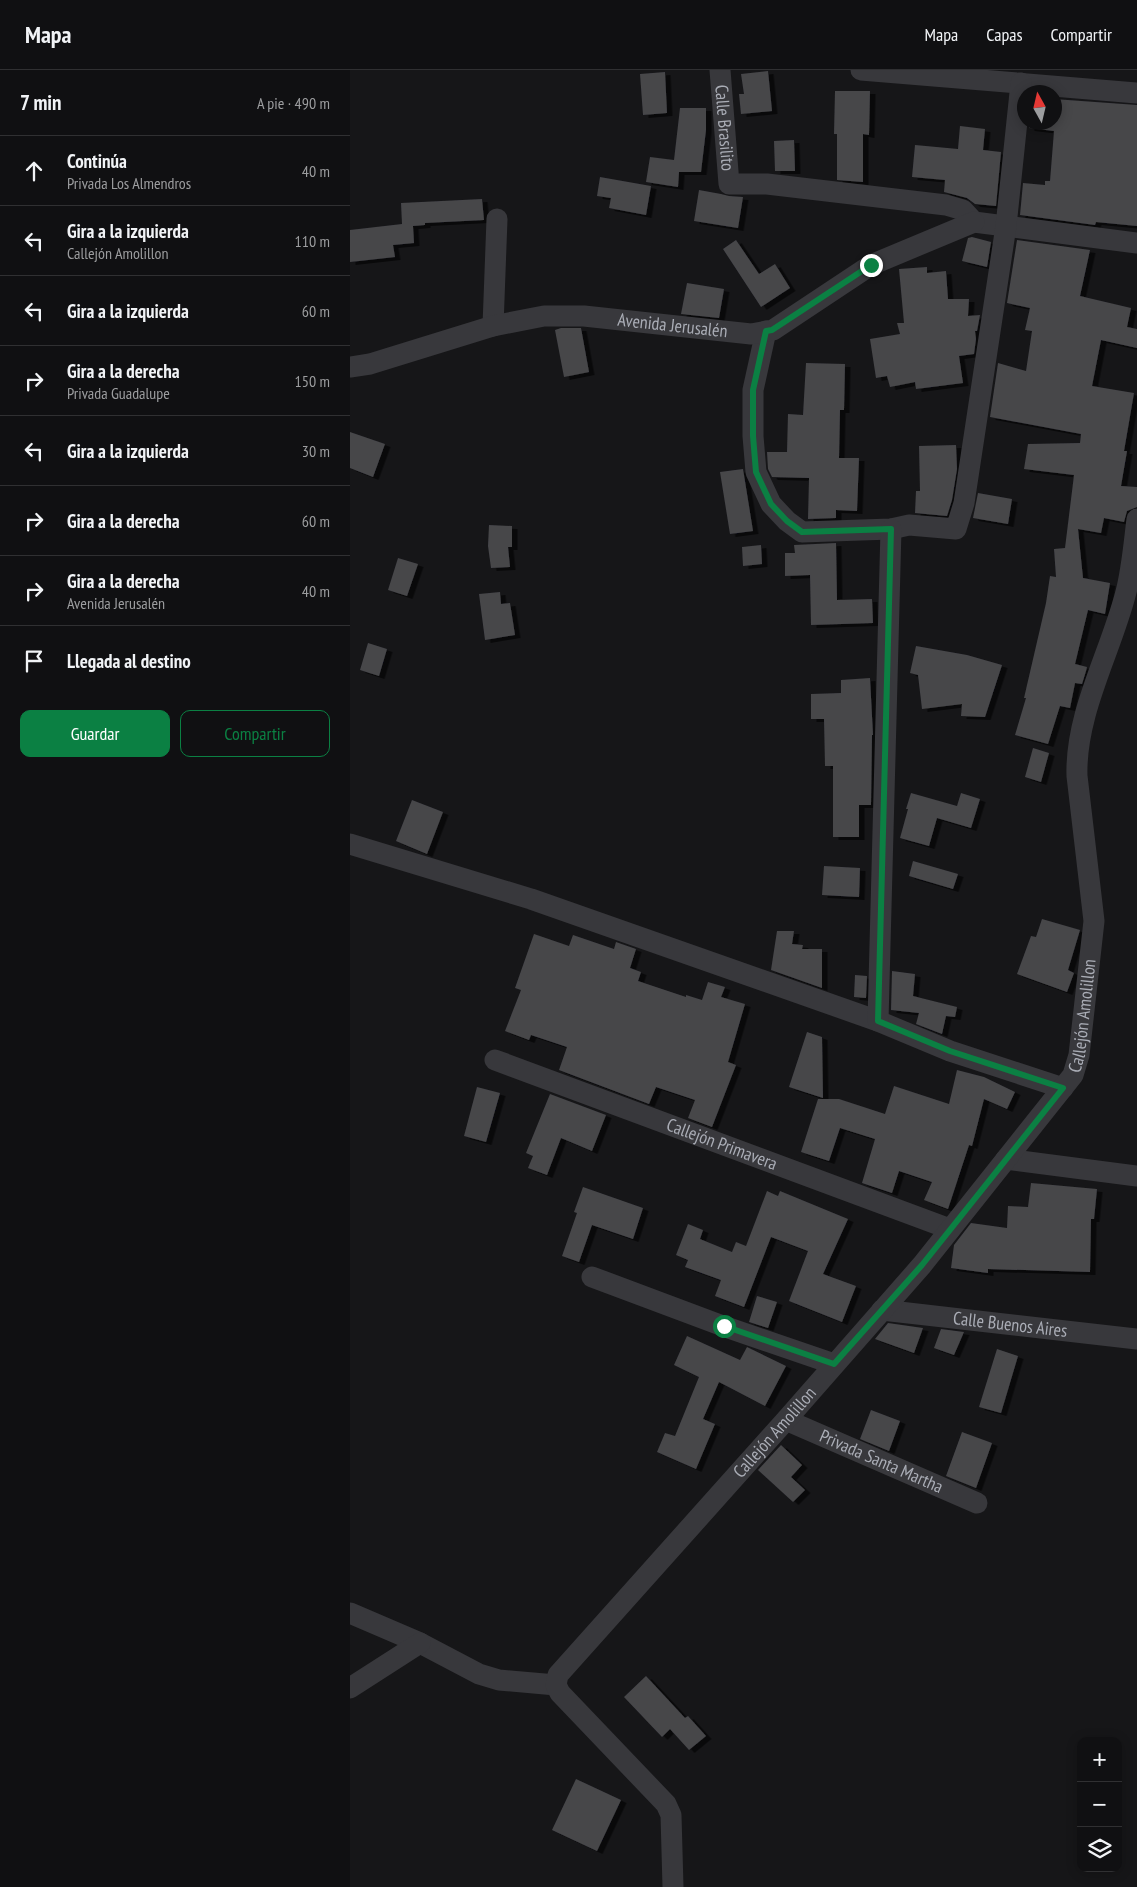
<!DOCTYPE html>
<html lang="es">
<meta charset="utf-8">
<style>
:root{--surface:#101012;--page:#1e1e20;--text:#f1f3f6;--muted:#9c9d9f;--line:#303032;--accent:#0b8043}
body{margin:0;font-family:"PT Sans Narrow",sans-serif;background:var(--page);color:var(--text)}
.controls{position:absolute;right:15px;bottom:15px;display:grid;overflow:hidden;border-radius:10px;box-shadow:0 2px 12px #0003}
.controls button{width:45px;height:45px;display:grid;place-items:center;padding:0;border:0;border-bottom:1px solid var(--line);background:var(--surface);color:var(--text);font:25px sans-serif}
.compass{position:absolute;left:667px;top:15px;width:45px;height:45px;border-radius:50%;background:var(--surface);box-shadow:0 2px 12px #0003;rotate:352deg}
.stop{position:absolute;width:15px;height:15px;margin:-11px;border:4px solid #0b8043;border-radius:50%;background:#fff}
.stop.end{background:#0b8043;border-color:#fff;box-shadow:0 1px 5px #0008}
.list{margin:0;padding:0;list-style:none}
h2{display:flex;justify-content:space-between;align-items:center;height:65px;margin:0;padding:0 20px;font-size:21px}
h2 small{font-size:16px;font-weight:400;color:var(--muted)}
.list li{display:grid;grid-template-columns:32px 1fr auto;gap:15px;align-items:center;box-sizing:border-box;height:70px;padding:0 20px;border-top:1px solid var(--line)}
.list b{display:block;font-size:19px;white-space:nowrap}
.list p{margin:0;font-size:16px;white-space:nowrap;color:var(--muted)}
.list em{font-size:16px;font-style:normal;color:var(--muted)}
.actions{display:flex;gap:10px;padding:15px 20px}
.actions a{flex:1;padding:11px 0;border:1px solid var(--accent);border-radius:10px;text-align:center;font-size:18px;color:var(--accent)}
.actions .main{background:var(--accent);color:#fff}
.icon{flex:none;width:28px;height:28px;fill:none;stroke:currentColor;stroke-width:2;stroke-linecap:round;stroke-linejoin:round}
.map{position:relative;flex:none;width:787px;height:1817px;overflow:hidden}
header{display:flex;align-items:center;gap:30px;box-sizing:border-box;height:70px;padding:0 25px;background:var(--surface);border-bottom:1px solid var(--line)}
header strong{font-size:24px}
nav{display:flex;gap:28px;margin-inline-start:auto;font-size:18px}
main{display:flex}
aside{flex:1;background:var(--surface)}
.map>svg:first-child{display:block}
</style>
<header>
<strong>Mapa</strong>
<nav><a>Mapa</a><a>Capas</a><a>Compartir</a></nav>
</header>
<main>
<aside>
<h2>7 min<small>A pie · 490 m</small></h2>
<ul class="list">
<li><svg class="icon" aria-label="ahead" viewBox="0 0 24 24"><path d="M12 20V5M6 11l6-6 6 6"/></svg><div><b>Continúa</b><p>Privada Los Almendros</p></div><em>40 m</em></li>
<li><svg class="icon" aria-label="left" viewBox="0 0 24 24"><path d="M17 20v-9H6M10 6l-5 5 5 5"/></svg><div><b>Gira a la izquierda</b><p>Callejón Amolillon</p></div><em>110 m</em></li>
<li><svg class="icon" aria-label="left" viewBox="0 0 24 24"><path d="M17 20v-9H6M10 6l-5 5 5 5"/></svg><div><b>Gira a la izquierda</b></div><em>60 m</em></li>
<li><svg class="icon" aria-label="right" viewBox="0 0 24 24"><path d="M7 20v-9h11M14 6l5 5-5 5"/></svg><div><b>Gira a la derecha</b><p>Privada Guadalupe</p></div><em>150 m</em></li>
<li><svg class="icon" aria-label="left" viewBox="0 0 24 24"><path d="M17 20v-9H6M10 6l-5 5 5 5"/></svg><div><b>Gira a la izquierda</b></div><em>30 m</em></li>
<li><svg class="icon" aria-label="right" viewBox="0 0 24 24"><path d="M7 20v-9h11M14 6l5 5-5 5"/></svg><div><b>Gira a la derecha</b></div><em>60 m</em></li>
<li><svg class="icon" aria-label="right" viewBox="0 0 24 24"><path d="M7 20v-9h11M14 6l5 5-5 5"/></svg><div><b>Gira a la derecha</b><p>Avenida Jerusalén</p></div><em>40 m</em></li>
<li><svg class="icon" aria-label="arrive" viewBox="0 0 24 24"><path d="M6 21V4h12l-3 4 3 4H6"/></svg><div><b>Llegada al destino</b></div></li>
</ul>
<div class="actions"><a class="main">Guardar</a><a>Compartir</a></div>
</aside>
<div class="map">
<svg width="787" height="1817" viewBox="0 0 787 1817">
<defs>
<filter id="shadow"><feDropShadow dx="5.5" dy="3" stdDeviation="0" flood-color="#0009"/></filter>
</defs>
<rect width="100%" height="100%" fill="#161618"/>
<path fill="#46464a" filter="url(#shadow)" d="M418,1L422,41L391,44L389,24H394L391,4Z
M315,2L317,43L293,45L290,4Z
M485,21H520L519,65L513,64V112L487,110V64H484Z
M704,29L787,35V156L746,152L745,155L670,145L673,113L695,115V111H700L704,61L679,58V52H704Z
M330,38H356V60L351,102H329L328,117L296,112L300,87L324,90Z
M610,56L635,59L633,80L651,82L646,136L625,134L617,128L594,122L595,110L562,107L565,75L608,79Z
M444,70L445,101H425L424,71Z
M250,107L301,116L296,145L259,138L261,128L247,126Z
M349,120L371,124L379,126L393,127L388,158L344,151Z
M132,129L134,150L75,153V155L63,156L64,173L43,175L45,187L0,192V160L52,154L51,133Z
M622,167L641,172L637,197L612,191L618,168Z
M386,170L409,204L425,194L440,218L411,237L373,179Z
M667,170L740,180L730,226L781,238L777,257L787,259V278L751,270L742,316L784,323L774,381H777L771,416L787,417V437L777,441L774,452L754,448L751,463L728,459L733,508L760,513L755,544L738,540L725,594L737,597L736,601L732,614L725,613L720,638L710,636L698,674L665,665L676,628H674L696,533L700,506L706,507L704,479L715,478L724,405L674,399L678,374L730,373L731,364L640,347L648,293L676,301L682,261L675,260L680,238L657,233Z
M577,197V203L596,201L598,229H619L618,246L630,245L627,261H625L626,269L624,284L609,286L613,313L566,319L565,312L540,317L537,306L526,308L520,269L550,264L547,253H554L549,199Z
M337,213L374,219L369,248L331,244Z
M211,258H231L239,302L214,307L205,260Z
M456,293L495,294L494,340H490L489,388H509L507,441L486,440V448L458,449L459,408L422,407L418,399L417,382H437L438,344L453,345Z
M0,362L35,374L23,407L0,398Z
M606,375L607,399L602,430L597,446L565,443L566,421H570L569,376Z
M393,399L403,461L380,464L370,402Z
M628,423L662,429L658,454L623,448Z
M139,455L162,456V477H158L160,497L141,498L138,476Z
M486,473L487,530L522,529L523,553L461,555L460,505L435,506V483H445L444,475Z
M411,475L412,494L393,496L392,477Z
M48,488L68,494L57,526L38,520Z
M150,522L151,534L160,533L165,565L135,570L129,524Z
M18,573L37,579L29,606L10,600Z
M566,576L617,585L652,595L635,647L611,646L612,634L572,639L568,605L560,603Z
M520,608L523,665H522L521,735H509V767H483V696H475L474,649H461V624L491,623V610Z
M683,678L699,683L691,712L675,707Z
M561,723L607,736L611,723L630,729L621,758L587,748L579,776L550,768L558,739H556Z
M62,730L93,742L77,784L46,771Z
M563,791L608,804L603,819L559,806Z
M474,796L510,798L509,827L472,825Z
M692,849L730,860L718,900L724,903L717,922L667,904L681,866L686,867Z
M427,861H444L442,874L453,875L452,879H472V918L421,900Z
M184,864L219,876L223,865L264,879L266,872L286,879L280,898L291,902L288,911L336,927V925L352,930L358,912L375,917L371,927L395,934L378,992L386,995L362,1057L338,1048L345,1030L306,1017L299,1034L209,1000L217,977L181,965L179,970L155,961L171,920L165,918Z
M542,901L565,904L563,926L607,937L605,947L596,946L592,964L566,954L569,943L541,940Z
M505,905L517,906L516,928L504,927Z
M457,962L472,967L473,1028L439,1017Z
M607,1000L634,1007L665,1022L657,1039L634,1029L622,1076L619,1075L598,1139L574,1130L582,1112L549,1101L542,1123L512,1113L525,1069L490,1058L479,1091L451,1082L468,1029H489L535,1044L544,1016L599,1034Z
M127,1017L150,1023L136,1072L114,1066Z
M200,1024L256,1045L242,1081L211,1068L197,1105L178,1098L183,1086L176,1083Z
M681,1113L747,1119L744,1149H741L740,1202L638,1199V1203L601,1198L604,1175L621,1153L657,1158L658,1136L678,1137Z
M233,1117L293,1138L283,1169L242,1155L229,1192L212,1186L227,1143L224,1142Z
M417,1121L428,1126L430,1121L498,1149L473,1204L506,1216L492,1252L439,1231L458,1181L421,1167L394,1237L365,1226L371,1210L335,1197L338,1190L326,1185L338,1154L353,1160L350,1169L382,1182L386,1172L396,1176Z
M407,1226L427,1232L418,1258L399,1252Z
M538,1253L573,1258L564,1283L525,1269Z
M591,1259L614,1262L604,1285L584,1278Z
M337,1266L390,1290L397,1277L436,1296L415,1336L369,1312L353,1349L365,1354L346,1399L307,1382L315,1363L325,1366L349,1307L324,1295Z
M647,1279L668,1286L651,1343L629,1337Z
M521,1340L550,1351L539,1381L510,1369Z
M612,1362L642,1373L626,1418L596,1406Z
M431,1375L452,1395L441,1407L455,1420L443,1432L408,1400Z
M296,1606L335,1648L338,1646L356,1666L339,1680L320,1659L312,1667L274,1627Z
M226,1709L271,1730L247,1781L202,1760Z"/>
<g fill="none" stroke-linecap="round" stroke-linejoin="round">
<g stroke="#38383c" stroke-width="21">
<path id="s1" d="M370,0L379,114H417L596,135L613,140L624,152L787,173"/>
<path d="M511,0L787,23"/>
<path d="M143,256L147,149"/>
<path d="M416,261L403,320V366L406,402L421,434L437,451L452,462L541,459L559,455L606,459L614,433L656,156L671,13"/>
<path id="s2" d="M0,297L20,294L143,256L194,246H234L401,264L423,260L521,195L624,152"/>
<path d="M0,774L181,829L528,951L600,981L713,1018"/>
<path d="M528,951L541,459"/>
<path id="s3" d="M145,990L600,1159"/>
<path d="M656,1089L787,1106"/>
<path d="M242,1207L373,1256L484,1294"/>
<path id="s4" d="M532,1240L787,1269"/>
<path id="s5" d="M436,1350L627,1433"/>
<path d="M0,1543L70,1573L129,1604L149,1610L206,1615"/>
<path d="M0,1618L70,1573"/>
<path id="s6" d="M323,1817L321,1745L316,1734L210,1623L206,1615L208,1605L436,1350L572,1195L723,1005L729,985L744,851L727,706C725,643 761,582 776,522C782,499 784,473 787,449"/>
</g>
</g>
<g fill="none" stroke-linecap="round" stroke-linejoin="round">
<path stroke="#0b8043" stroke-width="6" d="M374,1256L484,1294L572,1195L713,1018L600,981L528,951L541,459L452,462L437,451L421,434L406,402L403,366V320L416,261L422,260L521,195"/>
</g>
<g text-anchor="middle" stroke-width="4.5" stroke-linejoin="round" paint-order="stroke">
<g font-size="18" fill="#aaadb6" stroke="#111113">
<text dy="6" stroke="none"><textPath href="#s1" startOffset="58">Calle Brasilito</textPath></text>
<text dy="6" stroke="none"><textPath href="#s2" startOffset="330">Avenida Jerusalén</textPath></text>
<text dy="6" stroke="none"><textPath href="#s6" startOffset="1108">Callejón Amolillon</textPath></text>
<text dy="6" stroke="none"><textPath href="#s3" startOffset="242">Callejón Primavera</textPath></text>
<text dy="6" stroke="none"><textPath href="#s4" startOffset="129">Calle Buenos Aires</textPath></text>
<text dy="6" stroke="none"><textPath href="#s6" startOffset="582">Callejón Amolillon</textPath></text>
<text dy="6" stroke="none"><textPath href="#s5" startOffset="104">Privada Santa Martha</textPath></text>
</g>
</g>
</svg>
<div class="controls">
<button>+</button>
<button>−</button>
<button><svg class="icon" aria-label="layers" viewBox="0 0 24 24"><path d="M12 4l9 5-9 5-9-5zM3 14l9 5 9-5"/></svg></button>
</div>
<svg class="compass" viewBox="-18 -18 36 36"><path d="M0-13l5 13h-10z" fill="#e53935"/><path d="M0 13l5-13h-10z" fill="#9c9d9f"/></svg>
<div class="stop" style="left:374px;top:1256px"></div>
<div class="stop end" style="left:521px;top:195px"></div>
</div>
</main>
